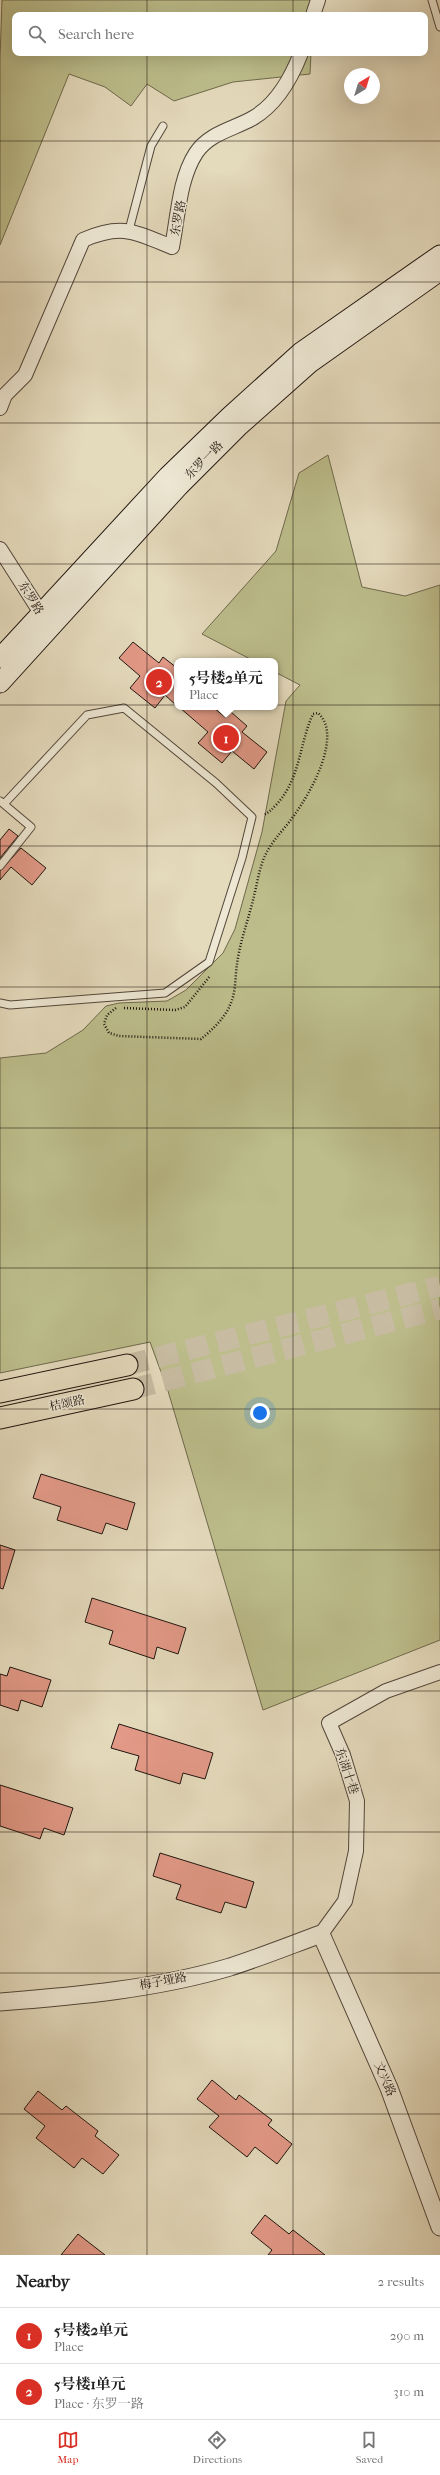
<!DOCTYPE html>
<meta charset="utf-8">
<style>
:root{--surface:#fff;--page:#f6f6f6;--text:#222;--muted:#767676;--line:#e0e0e0;--accent:#d93025}
body{margin:0;font-family:"IM FELL French Canon","Noto Serif SC",serif;background:var(--page);color:var(--text)}
.compass{position:absolute;left:344px;top:68px;width:36px;height:36px;border-radius:50%;background:var(--surface);box-shadow:0 4px 16px #0002;rotate:38deg}
.you{position:absolute;left:260px;top:1413px;width:14px;height:14px;margin:-10px;border:3px solid #fff;border-radius:50%;background:#1a73e8;box-shadow:0 0 0 6px #1a73e833}
.badge{display:grid;place-items:center;width:26px;height:26px;border-radius:50%;background:var(--accent);color:#fff;font-size:13px;font-weight:700}
.pin{position:absolute;translate:-50% -50%;border:2px solid #fff;box-shadow:0 1px 4px #0006}
.popup{position:absolute;left:174px;top:658px;width:104px;height:52px;box-sizing:border-box;display:grid;place-content:center;border-radius:8px;background:var(--surface);filter:drop-shadow(0 1px 3px #0005);font-size:13px;white-space:nowrap;color:var(--muted)}
.popup b{font-size:15px;color:var(--text)}
.popup::after{content:'';position:absolute;left:50%;top:100%;margin-left:-8px;border:8px solid transparent;border-top-color:var(--surface)}
.list{margin:0;padding:0;list-style:none}
h2{display:flex;justify-content:space-between;align-items:center;height:52px;margin:0;padding:0 16px;font-size:17px}
h2 small{font-size:13px;font-weight:400;color:var(--muted)}
.list li{display:grid;grid-template-columns:26px 1fr auto;gap:12px;align-items:center;box-sizing:border-box;height:56px;padding:0 16px;border-top:1px solid var(--line)}
.list b{display:block;font-size:15px;white-space:nowrap}
.list p{margin:0;font-size:13px;white-space:nowrap;color:var(--muted)}
.list em{font-size:13px;font-style:normal;color:var(--muted)}
.icon{flex:none;width:22px;height:22px;fill:none;stroke:currentColor;stroke-width:2;stroke-linecap:round;stroke-linejoin:round}
.map{position:relative;flex:none;width:440px;height:2255px;overflow:hidden}
.search{position:absolute;background:var(--surface);box-shadow:0 4px 16px #0002;left:12px;right:12px;top:12px;height:44px;display:flex;align-items:center;gap:10px;box-sizing:border-box;padding:0 14px;border-radius:8px;color:var(--muted);font-size:15px}
.sheet{height:164px;background:var(--surface)}
nav{display:flex;justify-content:space-around;align-items:center;box-sizing:border-box;height:56px;border-top:1px solid var(--line);background:var(--surface);font-size:11px;color:var(--muted)}
nav a{display:grid;justify-items:center;gap:2px}
nav .on{color:var(--accent)}
.map>svg:first-child{display:block}
</style>
<div class="map">
<svg width="440" height="2255" viewBox="0 0 440 2255">
<rect width="100%" height="100%" fill="#e4dabc"/>
<filter id="stains"><feTurbulence type="fractalNoise" baseFrequency=".005" numOctaves="4"/><feColorMatrix values="0 0 0 0 .2 0 0 0 0 .09 0 0 0 0 .02 0 0 0 .5 -.17"/></filter>
<radialGradient id="worn" r=".72"><stop offset=".6" stop-color="#630" stop-opacity="0"/><stop offset="1" stop-color="#630" stop-opacity=".3"/></radialGradient>
<path fill="#bcbd8b" stroke="#6e694d" d="M2,0H315L314,15H15V53H311L310,74L233,82L174,101L147,84L131,106L105,87L69,74L0,245V59Z
M328,455L362,587L405,596L440,585V1640L263,1710L168,1391L150,1342L0,1373V1058L46,1053L83,1030L106,1006L119,1003L167,1001L186,990L223,953L235,929L262,832L286,701L300,685L275,672V661H254L202,634L276,551L299,473Z"/>
<path fill="#e29987" stroke="#21150f" d="M133,642L159,663L163,657L177,668V706L165,695L155,708L130,688L140,676L119,658Z
M179,707H213L226,718L231,712L247,726L242,732L267,752L254,769L232,751L222,763L198,743L208,732Z
M9,829L18,836L0,858V840Z
M21,848L46,868L32,885L11,867L0,880V871Z
M41,1474L135,1503L127,1530L106,1523L102,1534L57,1520L61,1507L33,1498Z
M0,1545L15,1550L3,1589L0,1588Z
M92,1598L186,1628L178,1654L157,1647L154,1659L109,1644L113,1631L85,1622Z
M10,1667L51,1680L42,1707L21,1700L18,1711L0,1705V1674L7,1676Z
M119,1724L213,1753L205,1779L183,1773L180,1784L135,1770L139,1756L111,1748Z
M0,1785L73,1808L64,1835L44,1828L40,1839L0,1826Z
M160,1853L254,1882L246,1908L225,1902L221,1913L176,1899L181,1885L153,1876Z
M212,2080L236,2100L239,2095L272,2120L268,2125L292,2144L277,2164L255,2147L247,2157L209,2127L219,2116L197,2099Z
M38,2091L62,2110L66,2106L98,2131L95,2136L119,2155L103,2174L82,2158L74,2168L36,2138L45,2126L24,2109Z
M265,2215L289,2234L293,2230L325,2255H268L272,2250L251,2233Z
M78,2234L105,2255H61Z"/>
<g fill="none" stroke-linecap="round" stroke-linejoin="round">
<path stroke="#c7bca2" stroke-width="21" stroke-dasharray="21 10" stroke-linecap="butt" d="M127,1365L440,1286
M133,1389L440,1309"/>
<g stroke="#52463a" stroke-width="9">
<path id="service" d="M432,0L440,27
M129,230L151,146L163,126
M0,866L31,827L0,801
M0,1003L10,1005L165,993L209,962L242,858L252,817L216,783L124,708L87,715L4,804"/>
</g>
<g stroke="#52463a" stroke-width="16">
<path id="minor" d="M313,15L318,0
M0,408L5,395L25,375L83,240C122,223 135,232 172,247C178,217 179,179 196,153C209,133 234,129 253,118C277,104 291,79 301,53
M0,549L46,621
M321,1934L345,1901L356,1851L357,1801L343,1755L329,1723L386,1691L440,1672"/>
</g>
<g stroke="#52463a" stroke-width="19">
<path id="tertiary" d="M0,2002C77,1996 156,1989 230,1967C261,1957 291,1945 321,1934L389,2088L440,2227"/>
</g>
<g stroke="#21150f" stroke-width="21">
<path id="secondary" d="M0,658L168,476L229,417L301,352L440,255
M0,683L179,486L238,427L310,363L440,271"/>
</g>
<g stroke="#21150f" stroke-width="23">
<path id="primary" d="M0,1392L127,1365
M0,1418L133,1389"/>
</g>
<path stroke="#21150f" stroke-width="2.5" stroke-dasharray="1 2" stroke-linecap="butt" d="M116,1008L107,1015L104,1024L109,1033L119,1036L201,1039C211,1031 225,1018 230,1005C236,993 235,977 237,964C240,941 249,918 254,896C257,884 259,870 264,858C271,841 285,829 295,814C311,792 343,735 318,713L313,714C299,744 301,777 277,804C272,809 269,813 263,815
M124,1008L175,1010L185,1007L210,976"/>
<use href="#service" stroke="#ede7d3" stroke-width="7"/>
<use href="#minor" stroke="#ede7d3" stroke-width="14"/>
<use href="#tertiary" stroke="#ede7d3" stroke-width="17"/>
<use href="#secondary" stroke="#ede7d3" stroke-width="19"/>
<use href="#primary" stroke="#e4dabc" stroke-width="21"/>
</g>
<path fill="none" stroke="#21150f" stroke-width="1" stroke-opacity="0.55" d="M147,0V15M293,0V15M147,53V2255M293,53V2255M0,141H440M0,282H440M0,423H440M0,564H440M0,705H440M0,846H440M0,987H440M0,1128H440M0,1268H440M0,1409H440M0,1550H440M0,1691H440M0,1832H440M0,1973H440M0,2114H440"/>
<g text-anchor="middle" stroke-width="3" stroke-linejoin="round" paint-order="stroke">
<g font-size="12" fill="#21150f" stroke="#ede7d3">
<text transform="translate(178 218) rotate(-79)" y="4">东罗路</text>
<text transform="translate(204 460) rotate(-45)" y="4">东罗一路</text>
<text transform="translate(31 598) rotate(58)" y="4">东罗路</text>
<text transform="translate(67 1403) rotate(-12)" y="4">桔颂路</text>
<text transform="translate(347 1771) rotate(71)" y="4">东湖十巷</text>
<text transform="translate(163 1981) rotate(-11)" y="4">梅子垭路</text>
<text transform="translate(385 2079) rotate(67)" y="4">文兴路</text>
</g>
</g>
<rect width="100%" height="100%" filter="url(#stains)"/>
<rect width="100%" height="100%" fill="url(#worn)"/>
</svg>
<svg class="compass" viewBox="-18 -18 36 36"><path d="M0-13l5 13h-10z" fill="#e53935"/><path d="M0 13l5-13h-10z" fill="#767676"/></svg>
<div class="you"></div>
<div class="pin badge" style="left:226px;top:738px">1</div>
<div class="popup"><b>5号楼2单元</b>Place</div>
<div class="pin badge" style="left:159px;top:682px">2</div>
<div class="search"><svg class="icon" aria-label="search" viewBox="0 0 24 24"><circle cx="10" cy="10" r="6"/><path d="M15 15l6 6"/></svg>Search here</div>
</div>
<section class="sheet">
<h2>Nearby<small>2 results</small></h2>
<ul class="list">
<li><span class="badge">1</span><div><b>5号楼2单元</b><p>Place</p></div><em>290 m</em></li>
<li><span class="badge">2</span><div><b>5号楼1单元</b><p>Place · 东罗一路</p></div><em>310 m</em></li>
</ul>
</section>
<nav>
<a class="on"><svg class="icon" aria-label="map" viewBox="0 0 24 24"><path d="M3 6l6-2 6 2 6-2v14l-6 2-6-2-6 2zM9 4v14M15 6v14"/></svg>Map</a>
<a><svg class="icon" aria-label="directions" viewBox="0 0 24 24"><path d="M12 3l9 9-9 9-9-9zM9 14v-3h6M13 9l2 2-2 2"/></svg>Directions</a>
<a><svg class="icon" aria-label="saved" viewBox="0 0 24 24"><path d="M7 4h10v16l-5-4-5 4z"/></svg>Saved</a>
</nav>
